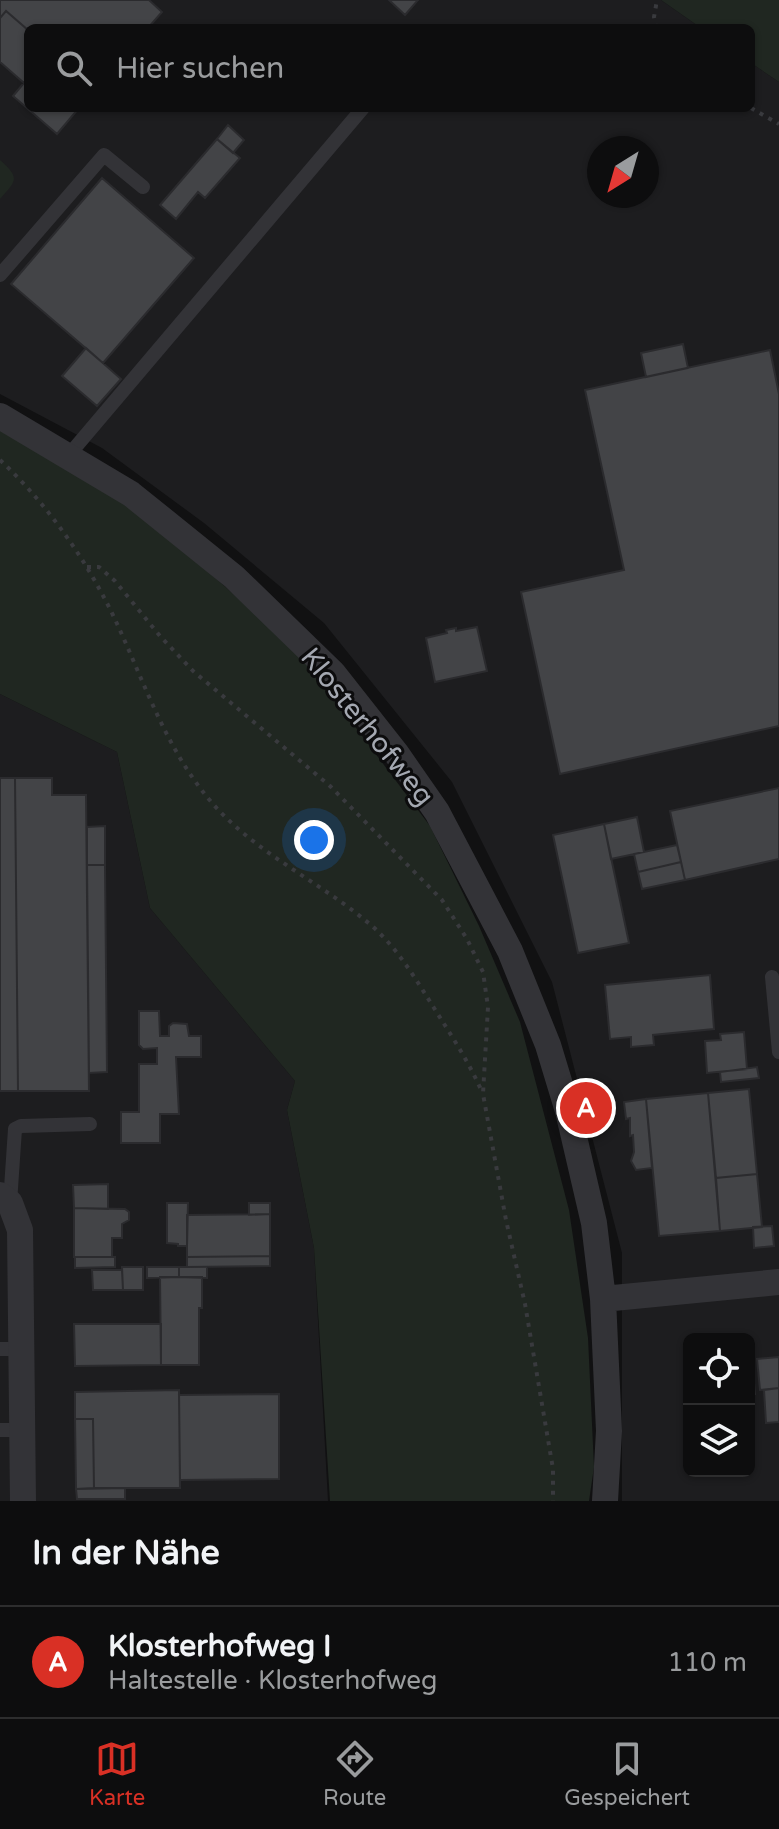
<!DOCTYPE html>
<html lang="de">
<meta charset="utf-8">
<style>
:root{--surface:#0d0d0e;--page:#161617;--text:#f1f3f6;--muted:#9a9c9e;--line:#2d2d2e;--accent:#d93025}
body{margin:0;font-family:"Varela Round",sans-serif;background:var(--page);color:var(--text)}
.controls{position:absolute;right:24px;bottom:24px;display:grid;overflow:hidden;border-radius:12px;box-shadow:0 2px 6px #0004}
.controls button{width:72px;height:72px;display:grid;place-items:center;padding:0;border:0;border-bottom:2px solid var(--line);background:var(--surface);color:var(--text);font:40px sans-serif}
.compass{position:absolute;left:587px;top:136px;width:72px;height:72px;border-radius:50%;background:var(--surface);box-shadow:0 2px 6px #0004;rotate:217deg}
.you{position:absolute;left:314px;top:840px;width:28px;height:28px;margin:-20px;border:6px solid #fff;border-radius:50%;background:#1a73e8;box-shadow:0 0 0 12px #1a73e833}
.badge{display:grid;place-items:center;width:52px;height:52px;border-radius:50%;background:var(--accent);color:#fff;font-size:26px;font-weight:700}
.pin{position:absolute;translate:-50% -50%;border:4px solid #fff;box-shadow:0 2px 8px #0006}
.list{margin:0;padding:0;list-style:none}
h2{display:flex;justify-content:space-between;align-items:center;height:104px;margin:0;padding:0 32px;font-size:34px}
h2 small{font-size:26px;font-weight:400;color:var(--muted)}
.list li{display:grid;grid-template-columns:52px 1fr auto;gap:24px;align-items:center;box-sizing:border-box;height:112px;padding:0 32px;border-top:2px solid var(--line)}
.list b{display:block;font-size:30px;white-space:nowrap}
.list p{margin:0;font-size:26px;white-space:nowrap;color:var(--muted)}
.list em{font-size:26px;font-style:normal;color:var(--muted)}
.icon{flex:none;width:44px;height:44px;fill:none;stroke:currentColor;stroke-width:2;stroke-linecap:round;stroke-linejoin:round}
.map{position:relative;flex:none;width:779px;height:1501px;overflow:hidden}
.search{position:absolute;background:var(--surface);box-shadow:0 2px 6px #0004;left:24px;right:24px;top:24px;height:88px;display:flex;align-items:center;gap:20px;box-sizing:border-box;padding:0 28px;border-radius:12px;color:var(--muted);font-size:30px}
.sheet{height:216px;background:var(--surface)}
nav{display:flex;justify-content:space-around;align-items:center;box-sizing:border-box;height:112px;border-top:2px solid var(--line);background:var(--surface);font-size:22px;color:var(--muted)}
nav a{display:grid;justify-items:center;gap:4px}
nav .on{color:var(--accent)}
.map>svg:first-child{display:block}
</style>
<div class="map">
<svg width="779" height="1501" viewBox="0 0 779 1501">
<rect width="100%" height="100%" fill="#111112"/>
<path fill="#1d1d1f" fill-rule="evenodd" d="M0,0H661L701,28H28V108H751V63L779,82V1501H622V1253L552,982L452,782L324,623L204,523L102,448L0,394ZM599,148H647V196H599ZM689,1339H749V1471H689Z
M0,694L117,752L150,908L295,1081L287,1110L314,1248L328,1501H0Z"/>
<path fill="#202721" d="M661,0H779V82L751,63V28H701Z
M0,160C20,178 17,180 0,199Z
M0,424L101,477L298,651L430,826L479,926L520,1022L569,1210L588,1338L594,1467L589,1501H330L314,1248L287,1110L295,1081L150,908L117,752L0,694Z"/>
<path fill="#434447" stroke="#2b2b2e" stroke-width="2" d="M0,0H149L162,12L148,28H28V30L6,11L0,18Z
M389,0H418L405,15Z
M6,11L28,30V78L24,83L0,62V18Z
M28,78V108H79L57,134L13,96Z
M228,125L244,140L233,153L217,139Z
M217,139L240,158L205,198L198,192L176,219L160,205Z
M102,178L194,258L103,363L11,284Z
M683,344L688,368L646,377L641,353Z
M86,348L121,379L97,406L62,376Z
M770,350L779,394V726L560,774L521,592L624,570L585,390Z
M477,627L487,671L435,682L426,638L447,633L446,630L456,628V631Z
M0,778H15L18,1091H0Z
M15,778H52V795H86L89,1091H18Z
M779,788V859L685,880L670,811Z
M637,817L644,852L611,859L604,824Z
M604,824L629,943L578,953L553,835Z
M105,826V865H87V827Z
M677,845L681,862L638,872L634,854Z
M681,862L685,880L642,889L638,872Z
M87,865H105L107,1072L89,1073Z
M710,975L714,1029L653,1035L654,1045L631,1047V1037L610,1039L605,985Z
M139,1011H159L160,1036H169V1026L173,1023L187,1024L189,1036H201V1057H176L179,1114H160V1143H121V1112H139V1064H157V1048L143,1049L139,1045Z
M744,1032L747,1069L707,1073L705,1041L721,1040L720,1034Z
M757,1067L759,1078L721,1082L720,1072Z
M749,1089L757,1174L716,1178L708,1093Z
M708,1093L720,1231L659,1236L646,1099Z
M646,1099L652,1168L636,1170L631,1161L634,1152L633,1135L630,1136V1118L626,1119L624,1102Z
M757,1174L762,1227L720,1231L716,1178Z
M108,1184V1209L74,1208L73,1185Z
M167,1203H188L187,1246H178V1244L167,1243Z
M249,1203H270V1214L249,1215Z
M74,1208L125,1209L129,1212V1220L122,1224V1238H112V1257H74Z
M270,1214V1256L187,1257V1215Z
M772,1226L774,1246L754,1248L753,1227Z
M270,1256V1266L187,1267V1257Z
M75,1257H115V1267L75,1268Z
M122,1267H143V1290H123Z
M147,1267H179V1277L147,1278Z
M179,1267H207V1278L179,1277Z
M92,1270H122L123,1290H93Z
M160,1277H202V1308H199V1365H161Z
M74,1324H161V1365L75,1366Z
M779,1357V1388L760,1390L757,1359Z
M749,1360H752L755,1394H749Z
M779,1388V1422L766,1423L764,1390Z
M179,1390L180,1488H94L93,1419H75V1392Z
M279,1394V1479L180,1480L179,1395Z
M75,1419H93L94,1488L76,1489Z
M125,1488V1499H77L76,1489Z"/>
<g fill="none" stroke-linecap="round" stroke-linejoin="round">
<path stroke="#393a3e" stroke-width="4" stroke-dasharray="4 6" stroke-linecap="butt" d="M656,28L654,17L657,0
M751,108L779,124
M0,460C46,503 83,555 111,611C143,677 164,748 213,804C258,855 321,882 372,926C398,949 415,978 434,1008C451,1035 469,1062 482,1092
M87,567H99L115,581L160,636L193,671L330,786L442,900L467,939L483,972L488,1007L483,1094L506,1220L525,1304L553,1469V1501"/>
<path stroke="#333337" stroke-width="14" d="M0,275L104,155L143,187
M68,456L363,108
M772,977L779,1052
M10,1203L15,1129L21,1126L90,1124
M0,1349H22
M0,1430H23"/>
<path stroke="#333337" stroke-width="26" d="M0,416L131,494L234,577L333,673L396,753L437,812L510,951L548,1045L568,1111L594,1223L603,1299L609,1431L605,1501
M0,1195L10,1203L20,1230L23,1501
M603,1299L779,1282"/>
</g>
<g text-anchor="middle" stroke-width="6" stroke-linejoin="round" paint-order="stroke">
<g font-size="28" fill="#a4a8b1" stroke="#0c0c0d">
<text transform="translate(368 726) rotate(51)" y="10">Klosterhofweg</text>
</g>
</g>
</svg>
<div class="controls">
<button><svg class="icon" aria-label="locate" viewBox="0 0 24 24"><circle cx="12" cy="12" r="6"/><path d="M12 2v4M12 18v4M2 12h4M18 12h4"/></svg></button>
<button><svg class="icon" aria-label="layers" viewBox="0 0 24 24"><path d="M12 4l9 5-9 5-9-5zM3 14l9 5 9-5"/></svg></button>
</div>
<svg class="compass" viewBox="-18 -18 36 36"><path d="M0-13l5 13h-10z" fill="#e53935"/><path d="M0 13l5-13h-10z" fill="#9a9c9e"/></svg>
<div class="you"></div>
<div class="pin badge" style="left:586px;top:1108px">A</div>
<div class="search"><svg class="icon" aria-label="search" viewBox="0 0 24 24"><circle cx="10" cy="10" r="6"/><path d="M15 15l6 6"/></svg>Hier suchen</div>
</div>
<section class="sheet">
<h2>In der Nähe<small></small></h2>
<ul class="list">
<li><span class="badge">A</span><div><b>Klosterhofweg I</b><p>Haltestelle · Klosterhofweg</p></div><em>110 m</em></li>
</ul>
</section>
<nav>
<a class="on"><svg class="icon" aria-label="map" viewBox="0 0 24 24"><path d="M3 6l6-2 6 2 6-2v14l-6 2-6-2-6 2zM9 4v14M15 6v14"/></svg>Karte</a>
<a><svg class="icon" aria-label="directions" viewBox="0 0 24 24"><path d="M12 3l9 9-9 9-9-9zM9 14v-3h6M13 9l2 2-2 2"/></svg>Route</a>
<a><svg class="icon" aria-label="saved" viewBox="0 0 24 24"><path d="M7 4h10v16l-5-4-5 4z"/></svg>Gespeichert</a>
</nav>
